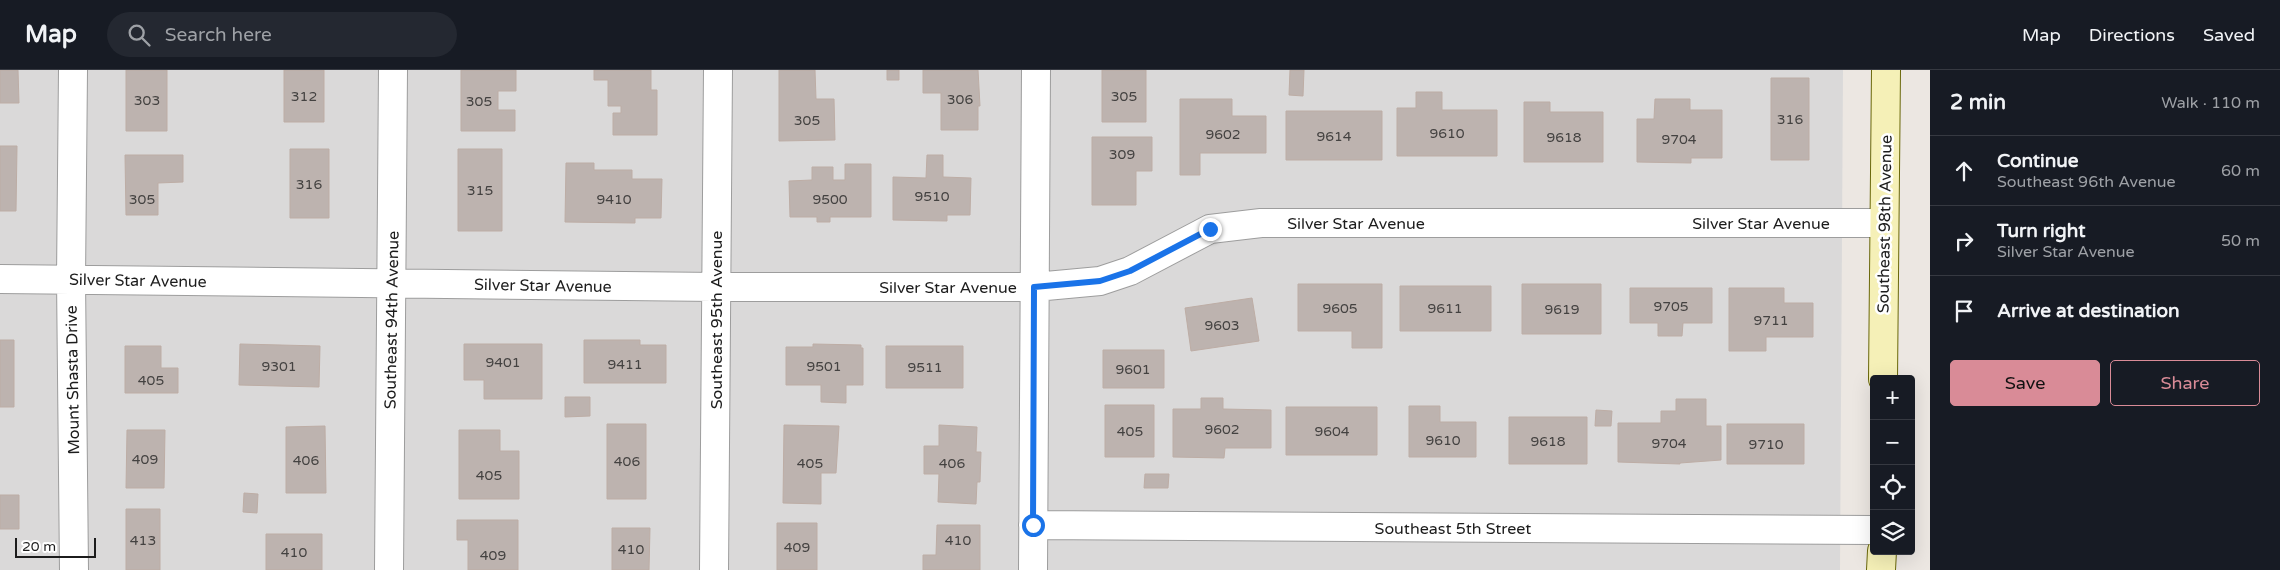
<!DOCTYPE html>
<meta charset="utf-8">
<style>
:root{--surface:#171b24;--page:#242831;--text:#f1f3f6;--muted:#9ea1a6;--line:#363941;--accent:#d98b97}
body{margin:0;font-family:"Varela Round",sans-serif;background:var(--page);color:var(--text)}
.controls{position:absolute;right:15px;bottom:15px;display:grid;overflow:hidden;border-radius:5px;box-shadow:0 5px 20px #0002}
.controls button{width:45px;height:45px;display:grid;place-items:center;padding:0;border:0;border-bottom:1px solid var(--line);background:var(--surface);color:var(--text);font:25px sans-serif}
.scale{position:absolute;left:15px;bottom:12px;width:81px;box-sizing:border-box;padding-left:5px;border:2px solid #1c1c1c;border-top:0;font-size:14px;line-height:18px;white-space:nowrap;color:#1c1c1c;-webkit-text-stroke:4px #fff;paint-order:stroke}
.stop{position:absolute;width:15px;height:15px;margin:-11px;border:4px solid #1a73e8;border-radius:50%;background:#fff}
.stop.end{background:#1a73e8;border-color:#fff;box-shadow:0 1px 5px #0008}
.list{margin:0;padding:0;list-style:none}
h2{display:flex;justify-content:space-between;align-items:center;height:65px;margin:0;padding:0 20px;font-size:21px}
h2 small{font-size:16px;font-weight:400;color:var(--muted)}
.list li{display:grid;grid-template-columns:32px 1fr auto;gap:15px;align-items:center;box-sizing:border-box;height:70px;padding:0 20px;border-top:1px solid var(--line)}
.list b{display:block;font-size:19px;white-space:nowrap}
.list p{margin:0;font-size:16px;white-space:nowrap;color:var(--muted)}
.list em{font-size:16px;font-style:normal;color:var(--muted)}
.actions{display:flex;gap:10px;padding:15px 20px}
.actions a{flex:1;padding:11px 0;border:1px solid var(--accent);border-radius:5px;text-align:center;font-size:18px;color:var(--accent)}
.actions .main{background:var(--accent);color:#111}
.icon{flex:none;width:28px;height:28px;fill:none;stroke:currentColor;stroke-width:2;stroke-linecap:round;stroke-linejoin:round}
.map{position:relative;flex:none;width:1930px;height:500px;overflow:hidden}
header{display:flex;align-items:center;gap:30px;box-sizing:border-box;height:70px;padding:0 25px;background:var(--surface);border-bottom:1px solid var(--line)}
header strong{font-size:24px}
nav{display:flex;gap:28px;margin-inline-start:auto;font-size:18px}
.search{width:350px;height:45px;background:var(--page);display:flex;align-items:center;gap:12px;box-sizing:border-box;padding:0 18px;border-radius:28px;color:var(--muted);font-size:19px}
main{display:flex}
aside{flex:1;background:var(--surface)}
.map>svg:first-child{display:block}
</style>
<header>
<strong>Map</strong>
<div class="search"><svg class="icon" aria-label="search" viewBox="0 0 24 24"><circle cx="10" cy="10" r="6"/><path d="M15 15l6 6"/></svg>Search here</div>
<nav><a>Map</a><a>Directions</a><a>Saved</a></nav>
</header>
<main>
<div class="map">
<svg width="1930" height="500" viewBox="0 0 1930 500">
<rect width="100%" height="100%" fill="#ece7e2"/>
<path fill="#dad9d9" d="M0,0H1843L1840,500H0Z"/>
<path fill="#bdb3af" stroke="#bdada5" d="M0,0H18L19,33H0Z
M126,0H167V61H126Z
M284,0H324V52H284Z
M461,0H516V21H498V40H515V61H461Z
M594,0H651V20H657V65H613V43H621V36H608V10H594Z
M779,0H815L816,29H834L835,70L779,71Z
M887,0H899V10H887Z
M923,0H978L980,36H978V60H941V23H923Z
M1102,0H1146V52H1102Z
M1290,0H1304L1303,26L1289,25Z
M1771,8H1809V90H1771Z
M1416,22H1442V40H1497V86H1397V38H1416Z
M1180,29H1232V46H1266V83H1200V105H1180Z
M1655,29H1690V40H1722V88H1691V93L1637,92V49H1654Z
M1524,32H1550V42H1603V92H1524Z
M1286,41H1382V90H1286Z
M1092,67H1152V101H1136V135H1092Z
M0,76H17L16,141H0Z
M290,79H329V148H290Z
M458,79H502V161H458Z
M125,85H183V112L158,113V145H126Z
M927,85H943V107L971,108L970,145H947V151L893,150V107L926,108Z
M566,93H594V100H632V109H662L661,148H635V153L565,152Z
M845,94H871V147H830V152H817V147H790L789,111L812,110V97H833V110H845Z
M1298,214H1382V278H1352V261H1298Z
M1522,214H1601V264H1522Z
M1400,216H1491V261H1400Z
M1630,218H1712V253H1683L1682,266H1658V253H1630Z
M1729,218H1784V233H1813V267H1766V281H1729Z
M1252,228L1259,271L1191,281L1185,238Z
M0,270H14V337H0Z
M584,270H640V275H666V313H584Z
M240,274L320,276L319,317L239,315Z
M464,274H542V329H484V310H464Z
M813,274L861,275V278H863V315H846V333L821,332V315H786V277H813Z
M125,276H161V298H178V323H125Z
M886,276H963V318H886Z
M1103,280H1164V318H1103Z
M565,327H590V346L565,347Z
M1201,328H1223V339L1271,340V378H1225L1224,388L1173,387V339H1201Z
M1676,329H1706V356H1721V390L1680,393V394L1618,392V353H1661V341H1676Z
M1105,335H1154V387H1105Z
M1409,336H1440V352H1476V387H1409Z
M1286,337H1377V385H1286Z
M1596,340L1612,341L1611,356H1595Z
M1509,347H1587V394H1509Z
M607,354H646V429H607Z
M1727,354H1804V394H1727Z
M784,355L839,356L836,403H821V434L783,433Z
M939,355L977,357L976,382H981L980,412H977L976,434L938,432L939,404H924V376H939Z
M325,356L326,423H286V357Z
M127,360H165L164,418H126Z
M459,360H500V381H519V429H459Z
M1145,404H1169L1168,418H1144Z
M244,423L258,424L257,443L243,442Z
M0,425H19V459H0Z
M126,439H160V500H126Z
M457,450H518V500H468V470H457Z
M777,453H817V500H777Z
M937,455H980V500H923V485H936Z
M612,458H650L649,500H612Z
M266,464H322V500H266Z"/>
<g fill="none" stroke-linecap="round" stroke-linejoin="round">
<g stroke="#9d9d9d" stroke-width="30">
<path id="street" d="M73,0L71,209L74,500
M0,209L717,217H1035L1100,211L1130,201L1210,159L1261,153H1884
M1033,455L1874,460
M389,500L393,0
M714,500L718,0
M1033,500L1036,0"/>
</g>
<g stroke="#6a680b" stroke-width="30">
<path id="secondary" d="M1883,309L1886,0
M1881,500L1882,481"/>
</g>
<use href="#street" stroke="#fff" stroke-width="28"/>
<use href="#secondary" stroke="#f5f0b7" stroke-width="28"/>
</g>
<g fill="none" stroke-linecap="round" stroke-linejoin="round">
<path stroke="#1a73e8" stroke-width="6" d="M1033,455L1034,217L1100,211L1130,201L1210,159"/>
</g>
<g text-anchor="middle" stroke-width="5" stroke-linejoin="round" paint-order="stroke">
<g font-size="14" fill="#444241">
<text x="304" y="31">312</text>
<text x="1124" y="31">305</text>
<text x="960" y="34">306</text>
<text x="147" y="35">303</text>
<text x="479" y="36">305</text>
<text x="1790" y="54">316</text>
<text x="807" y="55">305</text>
<text x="1447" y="68">9610</text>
<text x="1223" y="69">9602</text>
<text x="1334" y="71">9614</text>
<text x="1564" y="72">9618</text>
<text x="1679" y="74">9704</text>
<text x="1122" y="89">309</text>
<text x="309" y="119">316</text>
<text x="480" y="125">315</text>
<text x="932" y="131">9510</text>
<text x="142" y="134">305</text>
<text x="614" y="134">9410</text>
<text x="830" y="134">9500</text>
<text x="1671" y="241">9705</text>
<text x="1340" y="243">9605</text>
<text x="1445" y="243">9611</text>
<text x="1562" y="244">9619</text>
<text x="1771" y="255">9711</text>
<text x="1222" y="260">9603</text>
<text x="503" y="297">9401</text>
<text x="625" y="299">9411</text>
<text x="279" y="301">9301</text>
<text x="824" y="301">9501</text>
<text x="925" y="302">9511</text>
<text x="1133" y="304">9601</text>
<text x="151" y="315">405</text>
<text x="1222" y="364">9602</text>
<text x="1130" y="366">405</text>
<text x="1332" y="366">9604</text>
<text x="1443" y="375">9610</text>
<text x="1548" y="376">9618</text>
<text x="1669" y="378">9704</text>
<text x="1766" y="379">9710</text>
<text x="145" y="394">409</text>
<text x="306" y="395">406</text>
<text x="627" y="396">406</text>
<text x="810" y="398">405</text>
<text x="952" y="398">406</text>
<text x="489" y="410">405</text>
<text x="143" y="475">413</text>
<text x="958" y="475">410</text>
<text x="797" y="482">409</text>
<text x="631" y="484">410</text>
<text x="294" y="487">410</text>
<text x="493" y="490">409</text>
</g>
<g font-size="16" fill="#1c1c1c" stroke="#fff">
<text x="1356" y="159">Silver Star Avenue</text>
<text x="1761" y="159">Silver Star Avenue</text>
<text transform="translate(1884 154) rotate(-89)" y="6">Southeast 98th Avenue</text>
<text transform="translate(138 210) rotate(1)" y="6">Silver Star Avenue</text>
<text transform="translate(543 215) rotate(1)" y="6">Silver Star Avenue</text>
<text x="948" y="223">Silver Star Avenue</text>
<text transform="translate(391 250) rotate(-89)" y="6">Southeast 94th Avenue</text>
<text transform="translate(716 250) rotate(-90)" y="6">Southeast 95th Avenue</text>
<text transform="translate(72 310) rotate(-91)" y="6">Mount Shasta Drive</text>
<text x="1453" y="464">Southeast 5th Street</text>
</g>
</g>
</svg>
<div class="controls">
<button>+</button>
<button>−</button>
<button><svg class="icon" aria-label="locate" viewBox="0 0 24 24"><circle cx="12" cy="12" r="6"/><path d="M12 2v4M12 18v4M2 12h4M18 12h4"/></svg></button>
<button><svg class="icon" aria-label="layers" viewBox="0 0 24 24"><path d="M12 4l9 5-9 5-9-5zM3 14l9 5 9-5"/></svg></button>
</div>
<div class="scale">20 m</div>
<div class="stop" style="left:1033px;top:455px"></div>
<div class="stop end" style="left:1210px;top:159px"></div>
</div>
<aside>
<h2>2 min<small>Walk · 110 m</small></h2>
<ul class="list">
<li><svg class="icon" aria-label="ahead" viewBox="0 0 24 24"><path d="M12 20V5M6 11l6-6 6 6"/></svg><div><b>Continue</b><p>Southeast 96th Avenue</p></div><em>60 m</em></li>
<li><svg class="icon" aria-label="right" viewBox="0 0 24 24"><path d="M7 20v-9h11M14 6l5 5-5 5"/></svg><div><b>Turn right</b><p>Silver Star Avenue</p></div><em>50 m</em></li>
<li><svg class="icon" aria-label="arrive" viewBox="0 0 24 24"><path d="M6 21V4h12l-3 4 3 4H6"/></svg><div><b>Arrive at destination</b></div></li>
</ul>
<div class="actions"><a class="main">Save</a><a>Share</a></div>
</aside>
</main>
